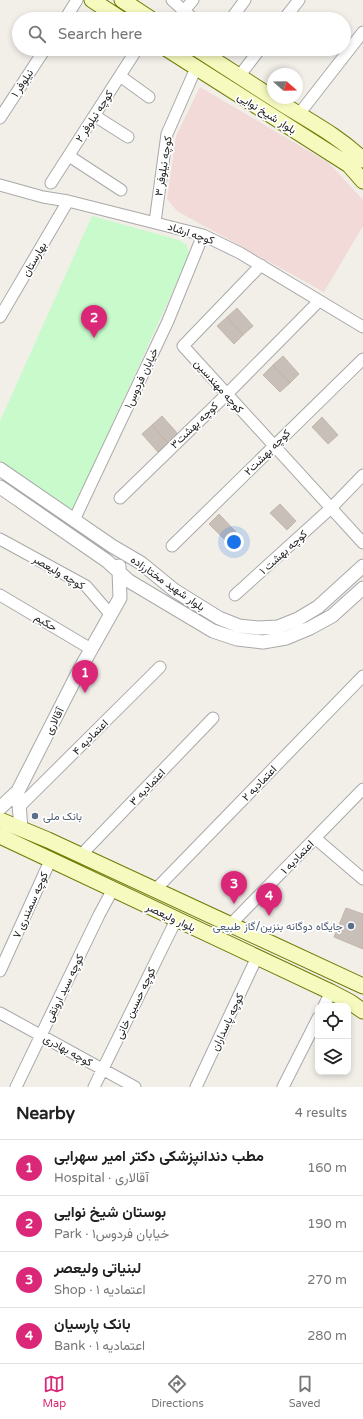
<!DOCTYPE html>
<meta charset="utf-8">
<style>
:root{--surface:#fff;--page:#f2f2f2;--text:#222;--muted:#767676;--line:#e0e0e0;--accent:#db2777}
body{margin:0;font-family:"Varela Round",Vazirmatn,sans-serif;background:var(--page);color:var(--text)}
.controls{position:absolute;right:12px;bottom:12px;display:grid;overflow:hidden;border-radius:8px;box-shadow:0 2px 6px #0003}
.controls button{width:36px;height:36px;display:grid;place-items:center;padding:0;border:0;border-bottom:1px solid var(--line);background:var(--surface);color:var(--text);font:20px sans-serif}
.compass{position:absolute;left:267px;top:68px;width:36px;height:36px;border-radius:50%;background:var(--surface);box-shadow:0 2px 6px #0003;rotate:110deg}
.you{position:absolute;left:234px;top:542px;width:14px;height:14px;margin:-10px;border:3px solid #fff;border-radius:50%;background:#1a73e8;box-shadow:0 0 0 6px #1a73e833}
.badge{display:grid;place-items:center;width:26px;height:26px;border-radius:50%;background:var(--accent);color:#fff;font-size:13px;font-weight:700}
.pin{position:absolute;translate:-50% -33px;filter:drop-shadow(0 1px 2px #0008)}
.pin::after{content:'';position:absolute;top:21px;width:14px;height:12px;background:inherit;clip-path:polygon(0 0,100% 0,50% 100%)}
.list{margin:0;padding:0;list-style:none}
h2{display:flex;justify-content:space-between;align-items:center;height:52px;margin:0;padding:0 16px;font-size:17px}
h2 small{font-size:13px;font-weight:400;color:var(--muted)}
.list li{display:grid;grid-template-columns:26px 1fr auto;gap:12px;align-items:center;box-sizing:border-box;height:56px;padding:0 16px;border-top:1px solid var(--line)}
.list b{display:block;font-size:15px;white-space:nowrap}
.list p{margin:0;font-size:13px;white-space:nowrap;color:var(--muted)}
.list em{font-size:13px;font-style:normal;color:var(--muted)}
.icon{flex:none;width:22px;height:22px;fill:none;stroke:currentColor;stroke-width:2;stroke-linecap:round;stroke-linejoin:round}
.map{position:relative;flex:none;width:363px;height:1087px;overflow:hidden}
.search{position:absolute;background:var(--surface);box-shadow:0 2px 6px #0003;left:12px;right:12px;top:12px;height:44px;display:flex;align-items:center;gap:10px;box-sizing:border-box;padding:0 14px;border-radius:22px;color:var(--muted);font-size:15px}
.sheet{height:276px;background:var(--surface)}
nav{display:flex;justify-content:space-around;align-items:center;box-sizing:border-box;height:56px;border-top:1px solid var(--line);background:var(--surface);font-size:11px;color:var(--muted)}
nav a{display:grid;justify-items:center;gap:2px}
nav .on{color:var(--accent)}
.map>svg:first-child{display:block}
</style>
<div class="map">
<svg width="363" height="1087" viewBox="0 0 363 1087">
<rect width="100%" height="100%" fill="#f2efe9"/>
<path fill="#f2dad9" d="M200,87L329,163L363,200V226L324,292L177,211L167,199L176,136Z"/>
<path fill="#c8facc" d="M92,216L179,240L187,245L189,255L72,513L0,462V421Z"/>
<path fill="#c7bfb8" stroke="#c4b6ab" d="M237,308L253,326L243,335L227,317Z
M227,317L243,335L234,344L217,326Z
M283,356L299,374L290,383L273,365Z
M273,365L290,383L280,392L263,375Z
M162,416L178,434L168,443L152,425Z
M322,417L338,435L328,444L312,427Z
M152,425L168,443L158,452L142,434Z
M280,504L296,521L287,530L270,513Z
M219,514L236,532L226,541L209,524Z
M346,908L363,914V949L334,937Z"/>
<g fill="none" stroke-linecap="round" stroke-linejoin="round">
<g stroke="#a9a9a9" stroke-width="13">
<path id="minor" d="M172,0L184,11
M193,0L184,11L194,19
M65,19L77,0
M231,19L245,0
M284,19L299,0
M240,75L260,49
M120,76L149,97
M299,114L363,32
M95,116L128,137
M0,118L45,49
M69,156L121,190
M51,183L137,49
M0,185L43,197L68,201L203,235L240,253L363,327
M155,222L167,134L196,68
M261,265L183,346L363,543
M0,317L68,201
M120,498L227,394L319,301
M74,520L168,321L203,235
M0,539L86,586L111,615
M172,546L363,359
M0,595L91,649
M235,595L331,508L363,475
M19,807L160,667
M315,838L363,879
M80,856L213,718
M155,890L363,676
M230,925L363,789
M0,971L50,861
M324,1006L331,992
M0,1013L135,1087
M16,1087L99,915L113,889
M94,1087L176,920
M196,1087L257,957
M283,1087L318,1018"/>
</g>
<g stroke="#a9a9a9" stroke-width="15">
<path id="tertiary" d="M0,469L112,546L141,563L174,590L219,618L239,626L258,628L278,627L298,619L318,607L363,566
M0,487L107,561L129,581L213,631L237,639L263,642L286,638L310,628L332,616L363,588
M119,566V571L120,598
M0,808L18,791
M21,829L18,791L80,669L120,598"/>
</g>
<g stroke="#707d05" stroke-width="17">
<path id="secondary" d="M92,0L121,19
M122,0L151,19
M167,49L349,165L363,181
M197,49L273,98
M273,98C303,118 337,134 363,160
M0,820L48,840L363,986
M0,836L331,992L350,1002L363,1011"/>
</g>
<use href="#minor" stroke="#fff" stroke-width="11"/>
<use href="#tertiary" stroke="#fff" stroke-width="13"/>
<use href="#secondary" stroke="#f7fabf" stroke-width="15"/>
</g>
<g fill="#5c6f8a" stroke="#fff" stroke-width="1.5">
<circle cx="35" cy="816" r="4"/>
<circle cx="351" cy="926" r="4"/>
</g>
<g text-anchor="middle" stroke-width="3.5" stroke-linejoin="round" paint-order="stroke">
<g font-size="11" fill="#222" stroke="#fff">
<text transform="translate(22 83) rotate(-57)" y="4">۱ نیلوفر</text>
<text transform="translate(267 113) rotate(32)" y="4">بلوار شیخ نوایی</text>
<text transform="translate(94 116) rotate(-57)" y="4">کوچه نیلوفر ۲</text>
<text transform="translate(163 166) rotate(-81)" y="4">کوچه نیلوفر ۳</text>
<text transform="translate(191 233) rotate(18)" y="4">کوچه ارشاد</text>
<text transform="translate(34 259) rotate(-60)" y="4">بهارستان</text>
<text transform="translate(141 378) rotate(-65)" y="4">خیابان فردوس۱</text>
<text transform="translate(219 386) rotate(48)" y="4">کوچه مهندسین</text>
<text transform="translate(194 425) rotate(-44)" y="4">کوچه بهشت۳</text>
<text transform="translate(267 452) rotate(-45)" y="4">کوچه بهشت۲</text>
<text transform="translate(283 552) rotate(-42)" y="4">کوچه بهشت ۱</text>
<text transform="translate(59 572) rotate(30)" y="4">کوچه ولیعصر</text>
<text transform="translate(168 583) rotate(35)" y="4">بلوار شهید مختارزاده</text>
<text transform="translate(46 622) rotate(31)" y="4">حکیم</text>
<text transform="translate(54 721) rotate(-63)" y="4">آقالاری</text>
<text transform="translate(90 737) rotate(-45)" y="4">اعتمادیه ۴</text>
<text transform="translate(259 783) rotate(-46)" y="4">اعتمادیه ۲</text>
<text transform="translate(147 787) rotate(-46)" y="4">اعتمادیه ۳</text>
<text transform="translate(297 857) rotate(-46)" y="4">اعتمادیه ۱</text>
<text transform="translate(30 905) rotate(-66)" y="4">کوچه سمندری ۷</text>
<text transform="translate(171 917) rotate(25)" y="4">بلوار ولیعصر</text>
<text transform="translate(64 988) rotate(-64)" y="4">کوچه سید ارونقی</text>
<text transform="translate(135 1003) rotate(-64)" y="4">کوچه حسین خانی</text>
<text transform="translate(227 1022) rotate(-65)" y="4">کوچه پاسداران</text>
<text transform="translate(68 1050) rotate(29)" y="4">کوچه بهادری</text>
</g>
<g font-size="11" fill="#4e5e75" stroke="#fff" text-anchor="start">
<text x="43" y="820">بانک ملی</text>
<text x="343" y="930" text-anchor="end">جایگاه دوگانه بنزین/گاز طبیعی</text>
</g>
</g>
</svg>
<div class="controls">
<button><svg class="icon" aria-label="locate" viewBox="0 0 24 24"><circle cx="12" cy="12" r="6"/><path d="M12 2v4M12 18v4M2 12h4M18 12h4"/></svg></button>
<button><svg class="icon" aria-label="layers" viewBox="0 0 24 24"><path d="M12 4l9 5-9 5-9-5zM3 14l9 5 9-5"/></svg></button>
</div>
<svg class="compass" viewBox="-18 -18 36 36"><path d="M0-13l5 13h-10z" fill="#e53935"/><path d="M0 13l5-13h-10z" fill="#767676"/></svg>
<div class="you"></div>
<div class="pin badge" style="left:85px;top:693px">1</div>
<div class="pin badge" style="left:94px;top:338px">2</div>
<div class="pin badge" style="left:234px;top:904px">3</div>
<div class="pin badge" style="left:269px;top:916px">4</div>
<div class="search"><svg class="icon" aria-label="search" viewBox="0 0 24 24"><circle cx="10" cy="10" r="6"/><path d="M15 15l6 6"/></svg>Search here</div>
</div>
<section class="sheet">
<h2>Nearby<small>4 results</small></h2>
<ul class="list">
<li><span class="badge">1</span><div><b>مطب دندانپزشکی دکتر امیر سهرابی</b><p>Hospital · آقالاری</p></div><em>160 m</em></li>
<li><span class="badge">2</span><div><b>بوستان شیخ نوایی</b><p>Park · خیابان فردوس۱</p></div><em>190 m</em></li>
<li><span class="badge">3</span><div><b>لبنیاتی ولیعصر</b><p>Shop · اعتمادیه ۱</p></div><em>270 m</em></li>
<li><span class="badge">4</span><div><b>بانک پارسیان</b><p>Bank · اعتمادیه ۱</p></div><em>280 m</em></li>
</ul>
</section>
<nav>
<a class="on"><svg class="icon" aria-label="map" viewBox="0 0 24 24"><path d="M3 6l6-2 6 2 6-2v14l-6 2-6-2-6 2zM9 4v14M15 6v14"/></svg>Map</a>
<a><svg class="icon" aria-label="directions" viewBox="0 0 24 24"><path d="M12 3l9 9-9 9-9-9zM9 14v-3h6M13 9l2 2-2 2"/></svg>Directions</a>
<a><svg class="icon" aria-label="saved" viewBox="0 0 24 24"><path d="M7 4h10v16l-5-4-5 4z"/></svg>Saved</a>
</nav>
